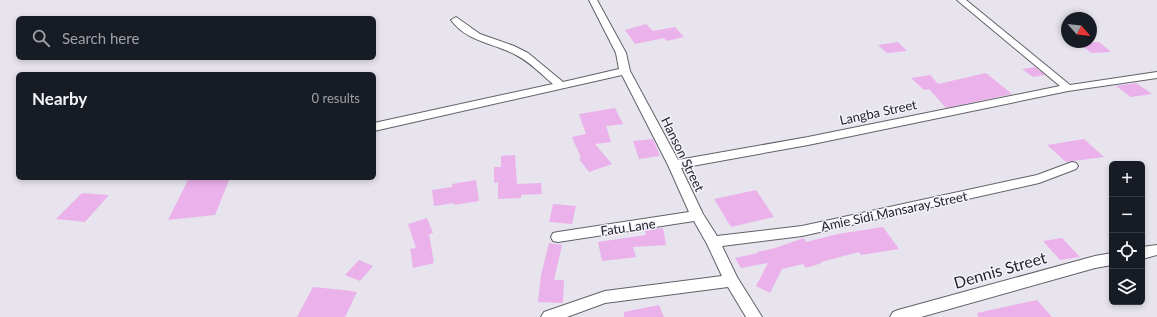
<!DOCTYPE html>
<meta charset="utf-8">
<style>
:root{--surface:#171b24;--page:#20242c;--text:#f1f3f6;--muted:#9ea1a6;--line:#363941}
body{margin:0;font-family:Lato,sans-serif;background:var(--page);color:var(--text)}
.controls{position:absolute;right:12px;bottom:12px;display:grid;overflow:hidden;border-radius:6px;box-shadow:0 2px 6px #0003}
.controls button{width:36px;height:36px;display:grid;place-items:center;padding:0;border:0;border-bottom:1px solid var(--line);background:var(--surface);color:var(--text);font:20px sans-serif}
.compass{position:absolute;left:1061px;top:12px;width:36px;height:36px;border-radius:50%;background:var(--surface);box-shadow:0 2px 6px #0003;rotate:118deg}
.list{margin:0;padding:0;list-style:none}
h2{display:flex;justify-content:space-between;align-items:center;height:52px;margin:0;padding:0 16px;font-size:17px}
h2 small{font-size:13px;font-weight:400;color:var(--muted)}
.icon{flex:none;width:22px;height:22px;fill:none;stroke:currentColor;stroke-width:2;stroke-linecap:round;stroke-linejoin:round}
.map{position:relative;flex:none;width:1157px;height:317px;overflow:hidden}
.search{position:absolute;background:var(--surface);box-shadow:0 2px 6px #0003;left:16px;top:16px;width:360px;height:44px;display:flex;align-items:center;gap:10px;box-sizing:border-box;padding:0 14px;border-radius:6px;color:var(--muted);font-size:15px}
.panel{position:absolute;background:var(--surface);box-shadow:0 2px 6px #0003;left:16px;top:72px;width:360px;height:108px;border-radius:6px}
.map>svg:first-child{display:block}
</style>
<div class="map">
<svg width="1157" height="317" viewBox="0 0 1157 317">
<rect width="100%" height="100%" fill="#e7e4ee"/>
<path fill="#eab1eb" d="M646,24L653,31L675,27L684,37L666,41L664,38L635,44L625,30Z
M898,42L907,51L887,53L878,45Z
M1099,42L1111,52L1091,53L1079,43Z
M1035,67L1045,75L1033,77L1022,69Z
M986,73L1012,94L946,108L929,89L924,90L911,78L930,75L938,84Z
M1136,83L1152,94L1131,97L1116,86Z
M615,108L623,124L606,126L611,142L595,144L612,164L589,172L579,159L581,158L572,137L586,134L579,114Z
M653,139L660,156L639,159L633,141Z
M1084,139L1104,157L1066,162L1047,145Z
M515,155L517,184L541,183L542,194L521,195V198L498,199V182L494,183V167H501V156Z
M189,178H230L215,215L168,220Z
M476,180L479,201L454,205V203L434,206L432,190L452,187V184Z
M756,190L774,217L731,227L714,199Z
M82,193L109,195L85,222L56,219Z
M553,204L576,206L572,224L549,222Z
M427,218L433,233L429,234L434,263L413,268L410,249L416,248L408,224Z
M883,227L899,249L861,255L859,252L821,262L822,263L806,268L803,264L782,269L770,293L756,286L768,263L741,268L735,258L758,253L757,252L775,248L804,238L806,242L838,234Z
M663,228L666,245L633,247L636,257L602,261L598,242L646,235L645,230Z
M1062,238L1080,257L1060,260L1043,241Z
M549,243L562,245L554,280H564L563,303L538,302L541,275Z
M359,260L373,266L360,281L345,275Z
M313,287L343,290L357,292L345,317H297Z
M1037,300L1052,317H978L977,313Z
M659,305L664,317H624V312Z"/>
<g fill="none" stroke-linecap="round" stroke-linejoin="round">
<g stroke="#626068" stroke-width="2">
<path id="street" d="M589,0H597L626,53L630,71L678,160L808,137L1060,86L957,0H966L1070,85L1157,72V78L1068,91L808,145L681,168L703,214L717,236L802,226L1037,175L1072,162L1076,163L1078,166L1076,169L1039,183L802,236L722,246L737,277L762,317H746L728,287L605,303L567,317H541L544,312L605,291L722,276L707,244L694,221L558,242L553,241L551,237L553,233L558,232L689,212L668,165L622,75L374,131V123L553,84C541,74 530,62 516,55C494,43 467,42 451,20L456,17L480,34L514,46L528,53L563,82L619,69L616,53Z
M1157,245V255L1142,259V247Z
M1112,253V265L1095,268L921,317H890L893,312L898,310L1095,256Z"/>
</g>
<use href="#street" fill="#fff" fill-rule="evenodd"/>
</g>
<g text-anchor="middle" stroke-width="3" stroke-linejoin="round" paint-order="stroke">
<g font-size="13" fill="#242326" stroke="#f4f2fc">
<text transform="translate(878 112) rotate(-12)" y="5">Langba Street</text>
<text transform="translate(683 154) rotate(64)" y="5">Hanson Street</text>
<text transform="translate(894 211) rotate(-12)" y="5">Amie Sidi Mansaray Street</text>
<text transform="translate(628 227) rotate(-8)" y="5">Fatu Lane</text>
</g>
<g font-size="16" fill="#242326" stroke="#f4f2fc">
<text transform="translate(1000 270) rotate(-16)" y="6">Dennis Street</text>
</g>
</g>
</svg>
<div class="controls">
<button>+</button>
<button>−</button>
<button><svg class="icon" aria-label="locate" viewBox="0 0 24 24"><circle cx="12" cy="12" r="6"/><path d="M12 2v4M12 18v4M2 12h4M18 12h4"/></svg></button>
<button><svg class="icon" aria-label="layers" viewBox="0 0 24 24"><path d="M12 4l9 5-9 5-9-5zM3 14l9 5 9-5"/></svg></button>
</div>
<svg class="compass" viewBox="-18 -18 36 36"><path d="M0-13l5 13h-10z" fill="#e53935"/><path d="M0 13l5-13h-10z" fill="#9ea1a6"/></svg>
<div class="search"><svg class="icon" aria-label="search" viewBox="0 0 24 24"><circle cx="10" cy="10" r="6"/><path d="M15 15l6 6"/></svg>Search here</div>
<section class="panel">
<h2>Nearby<small>0 results</small></h2>
<ul class="list">
</ul>
</section>
</div>
